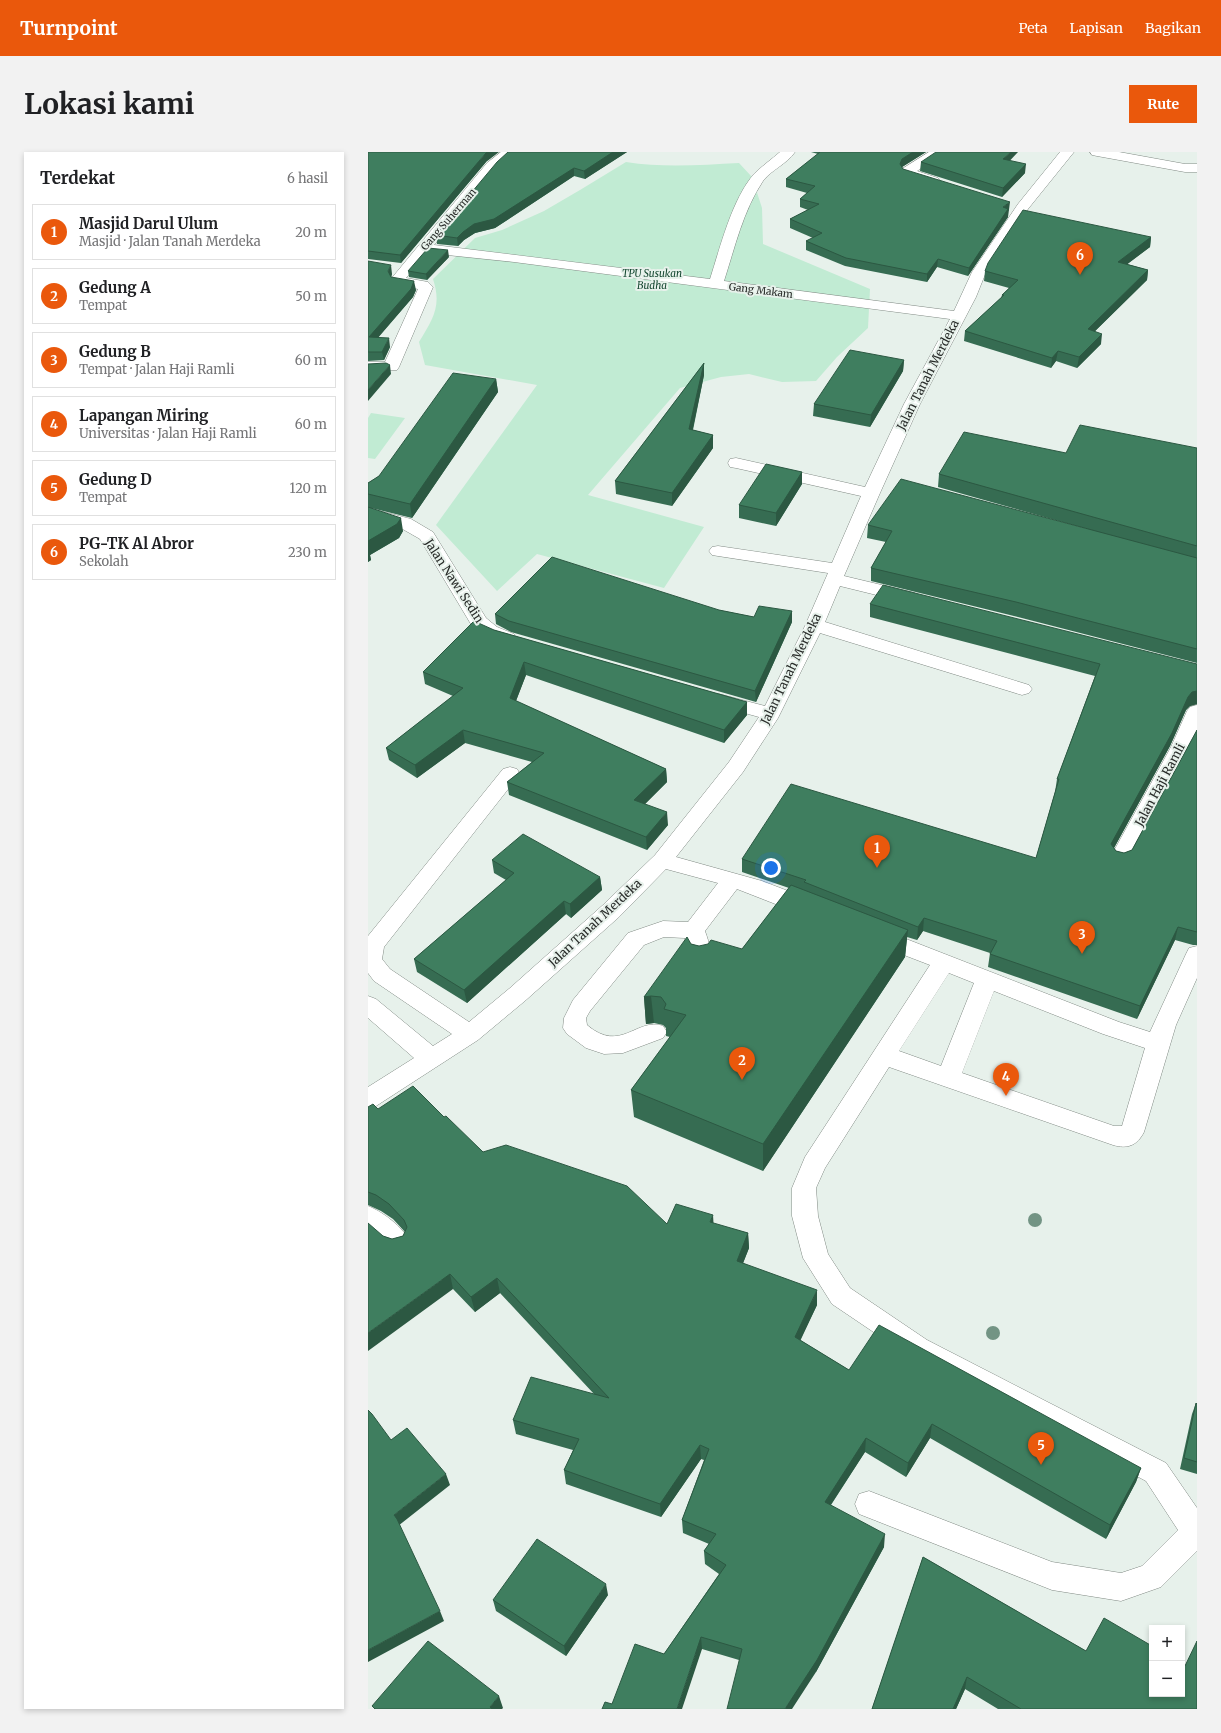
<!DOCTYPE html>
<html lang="id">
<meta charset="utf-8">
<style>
:root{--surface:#fff;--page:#f2f2f2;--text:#202124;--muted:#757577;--line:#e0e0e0;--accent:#ea580c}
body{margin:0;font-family:Merriweather,serif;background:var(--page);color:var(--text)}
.controls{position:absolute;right:12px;bottom:12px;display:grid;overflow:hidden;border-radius:0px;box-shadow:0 2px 6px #0003}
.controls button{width:36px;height:36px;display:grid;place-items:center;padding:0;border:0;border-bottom:1px solid var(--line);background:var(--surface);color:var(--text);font:20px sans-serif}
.you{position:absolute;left:403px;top:716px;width:14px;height:14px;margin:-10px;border:3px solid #fff;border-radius:50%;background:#1a73e8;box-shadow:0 0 0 6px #1a73e833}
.badge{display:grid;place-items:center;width:26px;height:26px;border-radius:50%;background:var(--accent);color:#fff;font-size:13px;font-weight:700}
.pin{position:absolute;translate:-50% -33px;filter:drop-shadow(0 1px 2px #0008)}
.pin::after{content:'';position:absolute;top:21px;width:14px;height:12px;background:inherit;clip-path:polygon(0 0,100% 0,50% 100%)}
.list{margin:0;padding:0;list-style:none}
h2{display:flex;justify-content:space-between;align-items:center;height:52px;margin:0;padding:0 16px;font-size:17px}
h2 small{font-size:13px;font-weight:400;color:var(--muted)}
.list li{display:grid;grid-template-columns:26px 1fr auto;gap:12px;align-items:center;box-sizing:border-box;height:56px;margin:0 8px 8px;padding:0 8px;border:1px solid var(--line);border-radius:0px}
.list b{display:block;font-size:15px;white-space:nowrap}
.list p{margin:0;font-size:13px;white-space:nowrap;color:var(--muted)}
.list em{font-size:13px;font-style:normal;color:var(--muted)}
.map{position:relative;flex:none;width:829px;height:1557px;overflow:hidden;border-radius:0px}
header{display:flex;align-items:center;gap:24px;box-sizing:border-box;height:56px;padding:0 20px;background:var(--accent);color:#fff}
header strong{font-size:19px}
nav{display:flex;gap:22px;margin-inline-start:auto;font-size:14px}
.intro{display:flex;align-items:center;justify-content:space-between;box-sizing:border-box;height:96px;padding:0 24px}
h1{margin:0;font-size:28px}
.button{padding:10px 18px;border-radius:0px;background:var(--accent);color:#fff;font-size:14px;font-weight:700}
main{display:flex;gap:24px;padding:0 24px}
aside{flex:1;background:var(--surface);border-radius:0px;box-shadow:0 2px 6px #0003}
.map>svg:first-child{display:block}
</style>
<header>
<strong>Turnpoint</strong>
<nav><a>Peta</a><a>Lapisan</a><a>Bagikan</a></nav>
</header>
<div class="intro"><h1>Lokasi kami</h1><a class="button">Rute</a></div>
<main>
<aside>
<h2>Terdekat<small>6 hasil</small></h2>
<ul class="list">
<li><span class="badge">1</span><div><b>Masjid Darul Ulum</b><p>Masjid · Jalan Tanah Merdeka</p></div><em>20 m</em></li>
<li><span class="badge">2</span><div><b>Gedung A</b><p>Tempat</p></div><em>50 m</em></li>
<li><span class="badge">3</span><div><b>Gedung B</b><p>Tempat · Jalan Haji Ramli</p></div><em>60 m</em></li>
<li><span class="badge">4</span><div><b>Lapangan Miring</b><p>Universitas · Jalan Haji Ramli</p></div><em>60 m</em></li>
<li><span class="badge">5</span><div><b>Gedung D</b><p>Tempat</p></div><em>120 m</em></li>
<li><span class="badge">6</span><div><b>PG-TK Al Abror</b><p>Sekolah</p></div><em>230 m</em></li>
</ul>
</aside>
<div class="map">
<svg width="829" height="1557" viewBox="0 0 829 1557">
<rect width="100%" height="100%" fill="#e7f1eb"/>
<path fill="#c1ebd3" d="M258,10C295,16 334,13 371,11L384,25L394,56L395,92L502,137L500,176L469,205L448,229L414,230L381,222L353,225L312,236L220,343L336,375L296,436L169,402L129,439L68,373L169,233L57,213L51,190C65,167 74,154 65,127L107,86L134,78L176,59L212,38Z
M3,261L37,266L7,307L0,306V266Z"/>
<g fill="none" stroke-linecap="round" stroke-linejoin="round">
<g stroke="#818a84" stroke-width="1">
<path id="minor" d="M133,0H148L129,17L66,93L342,127C352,96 364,47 386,22C394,14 404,7 412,0H427C419,12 403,18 395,29C375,59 367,95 356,129L586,159L604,120L650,52L692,0H706L660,57L618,120L608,145L552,252L512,341L476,424L547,441L550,445L547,449L541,451L472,434L457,470L661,533L664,537L661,541L654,543L452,481L410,566L375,620L308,705L394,729L449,750L452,756L449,762L441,764L433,762L369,737L337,779C341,791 347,806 341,818L333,820L325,818L322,812L317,786L296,785L276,793L222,859L218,866L219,873C253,902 268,865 295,874L299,880L295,886L255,901L236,902L218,896L199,882L195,876L196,866L205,848L260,781L295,769L320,770L350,731L298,717L251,765L158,848L110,888L8,954L0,957V935L46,906L0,866V844L8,847L65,894L84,882L6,829L0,821V784L135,617L142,615L149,617L152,622L16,795L14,807L22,817L101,870L142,836L235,753L287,703L361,610L391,565L344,552L341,548L344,544L351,542L397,554L437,474L460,421L350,404L344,403L341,399L344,395L350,394L464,411L493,344L368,316L362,315L360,311L362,307L368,306L497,335L536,252L582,167L146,110L60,101L38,126L60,130L65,135L31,215L29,218L0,220V210H17L50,137L25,132L23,127L119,11Z
M561,0H577L549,19L570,26L572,29L570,32H560L534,23L532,20L534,17Z
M722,0H751L817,12H829V20H817L729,4L724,3Z
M0,356L43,367L65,380L118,466L129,475L146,482L148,486L146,490C131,494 116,483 104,474L52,387L31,375L0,366Z
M829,553V581L823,595L760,711L753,713L746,711L742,706L803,595L819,559L822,555Z
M510,776L751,870L782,880L818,802L821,796L829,794V826L808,873L776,980C769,994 759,997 745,993L521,915L457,1016L448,1036L450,1064L460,1102L482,1136L559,1188L798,1311L829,1356V1399L793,1435L753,1449L684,1438L491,1362L487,1352L491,1342L501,1339L684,1410L753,1421L774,1414L810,1378L778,1329L541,1204L464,1152L435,1106L424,1064V1036L437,1005L562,813L502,790L499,784L502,778ZM581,821L606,831L573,914L531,899ZM626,839L735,882L777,896L754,974H746L594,921Z
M0,1054C15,1060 35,1075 42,1090L38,1098L29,1101L20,1098L0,1080Z"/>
</g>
<use href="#minor" fill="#fff" fill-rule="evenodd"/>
</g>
<g fill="#739484">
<circle cx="667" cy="1068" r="7"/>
<circle cx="625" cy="1181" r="7"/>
</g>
<path fill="#366c52" d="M0,0L118,10L33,111L0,107Z
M140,0H259L217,27L206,24L127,76L107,81L96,88L90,94L69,92L68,83Z
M443,0H558L534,15L535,17L641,58L640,59V65L600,124L569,115L559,130L477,114L438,98V89L445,86L422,76V67L440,58L432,55V47L439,41L418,35V27L450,2Z
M642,9L657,21L634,45L552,19L553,10Z
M783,85L782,95L759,112L780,118L779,128L727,179L733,192L709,216L688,209L683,216L596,189L597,179L633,146L634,143L641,136L616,129L617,119Z
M81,105L59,128L41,125L40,119Z
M0,109L24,122L23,125L48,138L45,145L10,185L22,195L16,208L0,209Z
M536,208L535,219L502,275L445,264L446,252Z
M336,211V223L325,278L345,283V296L304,354L248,342L247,329Z
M128,227L130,240L44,366L3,356L35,379L31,386L2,403L3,408L0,410V331L11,324Z
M829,296V511L646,464L503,429V416L518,390L499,386L500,373L719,377L570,335L571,322L698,301Z
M434,320V332L408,374L371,366V353Z
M502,452L829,512V552L822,554L818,558L802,594L746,696L748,699L756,701L764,698L829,578V793H825L807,788L769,867L620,815L622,801L555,779L549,788L539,785L537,805L395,1019L266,965L263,938L302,885L298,884V876L295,873L286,871L278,872L276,845L323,792L331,794L374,797L421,736L374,720V707L668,706L687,640L689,627L727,524L502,465Z
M351,458L386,465L424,459V470L388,550L143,480L128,472L127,462Z
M126,478L379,550V563L356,591L158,523L148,549L298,617L299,630L277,652L300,673L279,698L141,643L139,630L164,610L97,591L49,626L21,608L18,596L85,544L57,532L55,520Z
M124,708L232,725L234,738L203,766L198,762L99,851L49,820L46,807L138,728L126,721Z
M0,955L10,957L76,965L115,1000L299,1072H346L380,1081L381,1096L375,1111L449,1153L432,1188L481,1218L773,1316L768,1330L738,1387L562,1286L538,1325L497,1300L463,1353L516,1395L448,1520L371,1508L334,1497L244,1552L296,1502L351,1422L337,1412L336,1399L341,1392L315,1381L314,1368L336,1308L333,1307L293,1365L198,1332L196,1318L205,1298L148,1282L145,1268L226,1242L132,1141L107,1160L85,1137L15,1084L24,1087L35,1084L37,1080L25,1067L13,1059L0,1053Z
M828,1251L829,1252V1322L812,1317L824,1262Z
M555,1405L718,1499L829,1557H630L597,1537L588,1557H504Z
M240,1443L198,1504L128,1459L125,1448Z"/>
<path fill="#2c5842" d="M119,0H131L118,10L33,111L32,103L117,2Z
M245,0H259L217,27L216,19Z
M545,0H558L534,15L532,12L534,7Z
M643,0H650L635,16V7Z
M658,12L657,21L634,45L635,36Z
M206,16V24L127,76L107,81L96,88L90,94L89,86L95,80L106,72Z
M642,50L640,65L600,124L601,116L635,55Z
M783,85L782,95L749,120L750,110Z
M80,98L81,105L59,128L58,122Z
M570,107L569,115L559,130V122Z
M23,113L24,122L22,128L20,119Z
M780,118L779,128L718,188L720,177Z
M46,129L48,138L45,145L3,194L1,185Z
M734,182L733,192L709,216L711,205Z
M21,186L22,195L16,208L14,200Z
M690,199L688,209L683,216L684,206Z
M536,208L535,219L502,275L503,263Z
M336,211V223L322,290L321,277Z
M22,213L23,222L0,249V238Z
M128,227L130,240L44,366L42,352Z
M345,283V296L304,354V341Z
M434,320V332L408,374V361Z
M33,366L35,379L31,386L2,403L3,408L0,410V389Z
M424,459V470L388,550L387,539Z
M156,510L158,523L144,559L142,546Z
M829,539V552L822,554L818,558L802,594L741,705L743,692L820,545L824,540Z
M379,550V563L356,591V578Z
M95,578L97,591L49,626L47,613Z
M298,617L299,630L268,661L266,648Z
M299,660L300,673L279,698L278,685Z
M232,725L234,738L203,766L202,752Z
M196,749L198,762L99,851L96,838Z
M556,766L555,779L549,788L550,775Z
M810,775L807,788L769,867L772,854Z
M540,778L537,805L395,1019V992Z
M283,844L286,871L278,872L276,845Z
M345,1063L346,1079L342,1070Z
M380,1081L381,1096L370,1124L369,1109Z
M82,1122L85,1137L0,1199V1181Z
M129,1126L132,1141L107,1160L103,1145Z
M449,1138V1153L427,1200V1185Z
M564,1272L562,1286L538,1325L540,1311Z
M498,1286L497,1300L456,1363L457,1350Z
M332,1293L333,1307L293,1365L292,1352Z
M773,1316L768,1330L738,1387L742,1373Z
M78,1322L82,1333L30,1374L26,1363Z
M517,1382L516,1395L448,1520L424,1557H417Z
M238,1432L240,1443L198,1504L196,1494Z
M72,1459L76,1469L0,1510V1498Z
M333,1485L334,1497L314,1557H309Z
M599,1525L597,1537L588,1557H585Z
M131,1544L135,1556L134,1557H123L122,1555Z"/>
<path fill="#3f7e5f" stroke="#2c5842" d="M0,0H119L117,2L32,103L0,99Z
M140,0H245L216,19L206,16L126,67L106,72L95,80L89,86L68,83L129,10Z
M452,0H545L534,7L532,12L535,17L642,50L635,55L640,57L601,116L570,107L559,122L478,106L438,89L454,81L422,67L451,52L432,47L447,34L418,27Z
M568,0H643L635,7L658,12L635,36L553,10Z
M655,58L783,85L750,110L780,118L720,177L734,182L711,205L690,199L684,206L597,179L636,143H634L650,128L617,119L620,111Z
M60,96L80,98L58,122L40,119Z
M0,109L23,113L20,119L23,125L46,129L43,137L1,185L21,186L14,200H0Z
M482,198L536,208L503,263L446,252Z
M18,211L22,213L0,238V212Z
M336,211L321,277L345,283L304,341L247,329Z
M85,221L128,227L42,352L0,342V331L11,324Z
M712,273L829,296V394L571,322L596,280L698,301Z
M398,312L434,320L408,361L371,353Z
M533,327L829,406V497L648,450L503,416L524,379L500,373Z
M0,355L33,366L29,372L0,389Z
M184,405L351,458L386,465L391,454L424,459L387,539L141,469L127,462Z
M515,433L829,512V539L824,540L820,545L804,581L743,692L748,699L756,701L764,698L829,578V780L810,775L772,854L622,802L629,789L556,766L550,775L436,730L438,728L374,707L423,632L668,706L691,627H689L732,512L502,452Z
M106,469L126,478L379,550L356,578L156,510L142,546L298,617L266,648L299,660L278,685L139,630L176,601L95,578L47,613L18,596L95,536L55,520Z
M155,682L232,725L202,752L196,749L96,838L46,807L146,721L124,708Z
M423,733L540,778L395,992L263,938L318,863L296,857L298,852L293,845L283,844L276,845L319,785L323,792L331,794L340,792L343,788L374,797Z
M45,934L76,965L78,964L115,1000L138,993L259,1034L299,1072L308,1052L345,1063L342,1070L380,1081L369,1109L449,1138L427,1185L481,1218L511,1173L773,1316L742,1373L564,1272L540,1311L498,1286L457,1350L517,1382L449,1508L417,1557H359L374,1497L333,1485L309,1557H234L237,1550L244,1552L267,1492L296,1502L358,1413L336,1399L348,1382L314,1368L341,1297L332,1293L292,1352L196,1318L211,1287L145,1268L163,1225L241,1246L129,1126L103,1145L82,1122L0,1181V1071L15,1084L24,1087L35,1084L39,1075L36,1068L21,1052L8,1043L0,1040V955L5,952L10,957Z
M828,1251L829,1252V1310L816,1306Z
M0,1258L4,1262L23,1288L39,1276L78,1322L26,1363L29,1367L72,1459L0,1498Z
M169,1387L238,1432L196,1494L125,1448Z
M555,1405L718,1499L736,1466L784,1494V1542H814V1512L817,1514L829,1489V1557H653L599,1525L585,1557H504Z
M60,1489L131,1544L122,1555L124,1557H7L4,1554Z"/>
<g text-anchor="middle" stroke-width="4" stroke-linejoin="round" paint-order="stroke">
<g font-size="10" fill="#282b29" stroke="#e7f1eb">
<text transform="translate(80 67) rotate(-49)" y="4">Gang Suherman</text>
<text transform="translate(393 138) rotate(7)" y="4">Gang Makam</text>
</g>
<g font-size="10" font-style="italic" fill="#144730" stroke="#e7f1eb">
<text x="284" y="125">TPU Susukan<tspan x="284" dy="12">Budha</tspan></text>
</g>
<g font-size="12" fill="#282b29" stroke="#e7f1eb">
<text transform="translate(560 223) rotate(-63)" y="4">Jalan Tanah Merdeka</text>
<text transform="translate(86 429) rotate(57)" y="4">Jalan Nawi Sedin</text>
<text transform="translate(423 517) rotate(-64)" y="4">Jalan Tanah Merdeka</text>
<text transform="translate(792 633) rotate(-62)" y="4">Jalan Haji Ramli</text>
<text transform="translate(227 771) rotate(-43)" y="4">Jalan Tanah Merdeka</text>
</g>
</g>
</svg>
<div class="controls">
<button>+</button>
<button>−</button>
</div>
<div class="you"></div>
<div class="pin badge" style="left:509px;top:716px">1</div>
<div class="pin badge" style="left:374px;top:928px">2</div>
<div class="pin badge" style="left:714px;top:802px">3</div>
<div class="pin badge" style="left:638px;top:944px">4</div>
<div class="pin badge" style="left:673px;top:1313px">5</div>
<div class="pin badge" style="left:712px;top:123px">6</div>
</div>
</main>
